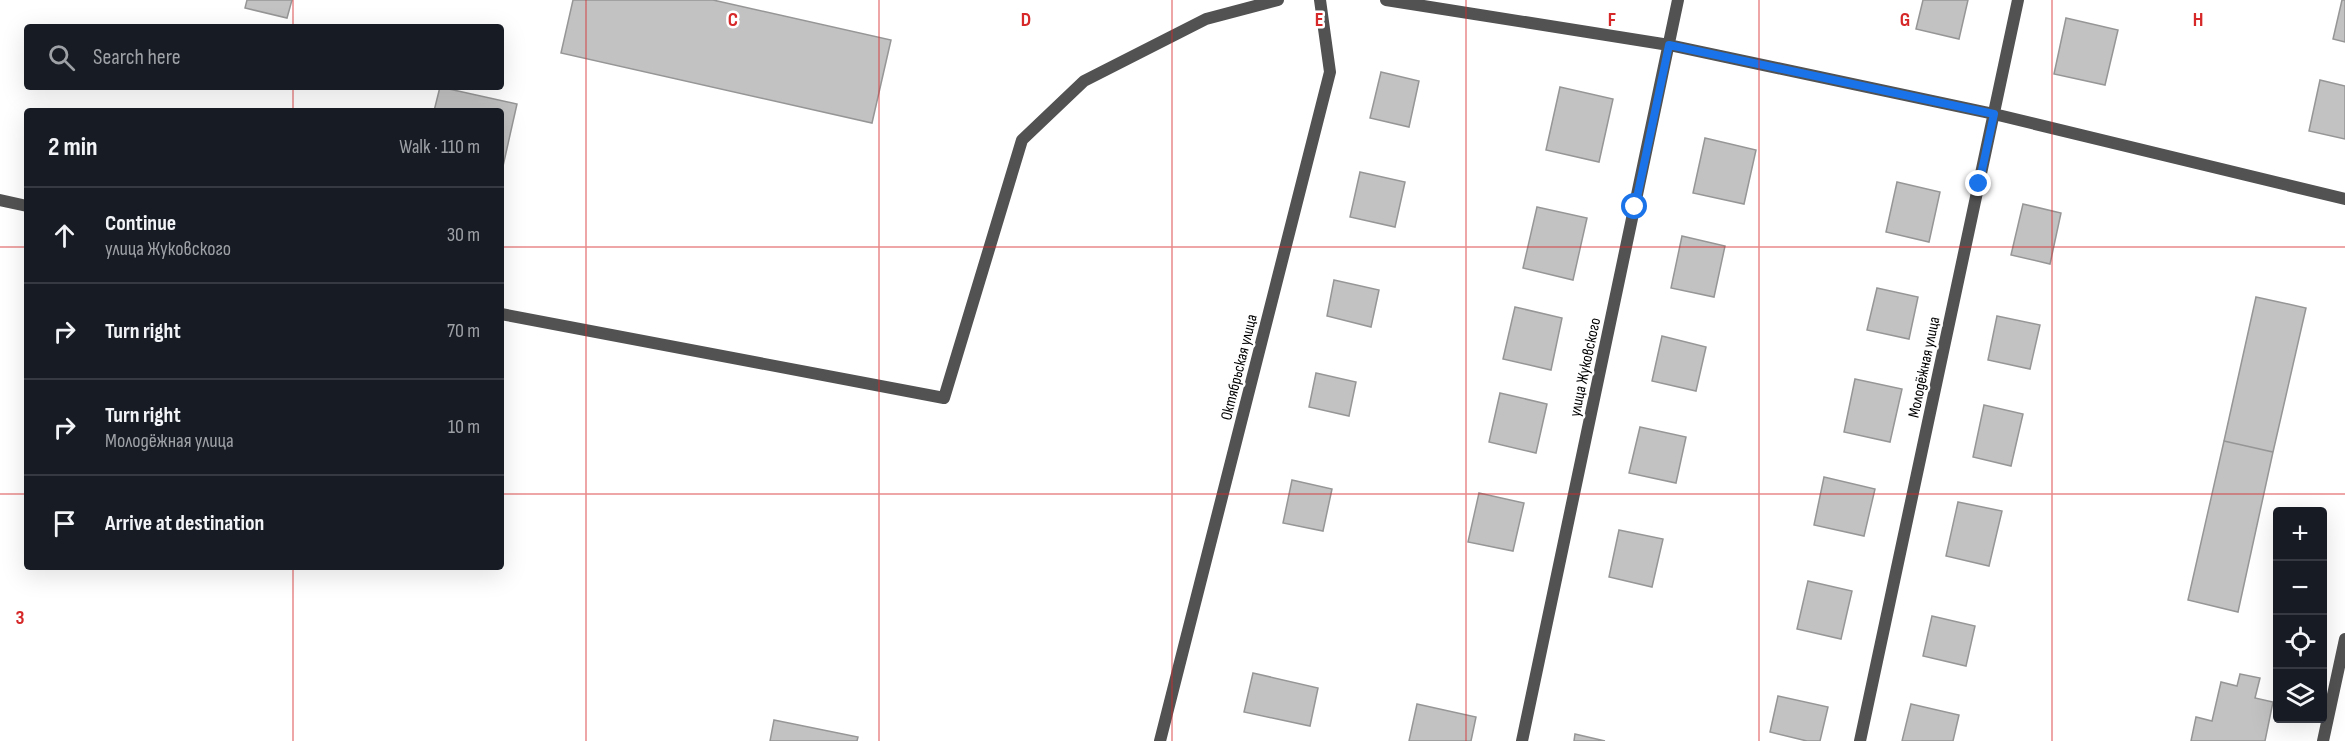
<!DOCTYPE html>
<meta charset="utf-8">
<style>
:root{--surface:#171b24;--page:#20242c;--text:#f1f3f6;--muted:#9ea1a6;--line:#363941}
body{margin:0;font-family:"Sofia Sans Condensed",sans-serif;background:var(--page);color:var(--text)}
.controls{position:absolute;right:18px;bottom:18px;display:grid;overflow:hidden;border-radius:6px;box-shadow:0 6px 24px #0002}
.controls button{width:54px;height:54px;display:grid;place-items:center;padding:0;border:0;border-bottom:2px solid var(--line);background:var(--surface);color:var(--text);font:30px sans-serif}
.stop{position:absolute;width:18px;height:18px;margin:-14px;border:4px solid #1a73e8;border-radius:50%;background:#fff}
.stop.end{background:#1a73e8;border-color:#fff;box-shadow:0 2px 6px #0008}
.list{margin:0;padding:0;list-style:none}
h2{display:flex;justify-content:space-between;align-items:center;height:78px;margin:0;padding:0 24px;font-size:26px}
h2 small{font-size:20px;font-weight:400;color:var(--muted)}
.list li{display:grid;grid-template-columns:39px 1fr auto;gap:18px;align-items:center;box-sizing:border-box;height:96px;padding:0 24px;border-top:2px solid var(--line)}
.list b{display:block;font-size:22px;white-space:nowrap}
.list p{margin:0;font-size:20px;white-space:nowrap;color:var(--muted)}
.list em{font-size:20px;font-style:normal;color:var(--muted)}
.icon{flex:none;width:33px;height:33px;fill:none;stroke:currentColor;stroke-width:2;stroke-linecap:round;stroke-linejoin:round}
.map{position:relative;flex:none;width:2345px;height:741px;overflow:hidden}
.search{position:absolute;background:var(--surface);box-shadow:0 6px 24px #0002;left:24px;top:24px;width:480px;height:66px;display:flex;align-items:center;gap:15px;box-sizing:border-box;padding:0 21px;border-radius:6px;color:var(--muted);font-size:22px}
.panel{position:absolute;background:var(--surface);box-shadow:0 6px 24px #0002;left:24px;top:108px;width:480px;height:462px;border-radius:6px}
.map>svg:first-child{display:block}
</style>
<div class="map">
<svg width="2345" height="741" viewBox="0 0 2345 741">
<rect width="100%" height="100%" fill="#fff"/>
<path fill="#c2c2c2" stroke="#969696" stroke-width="1.5" d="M247,0H292L287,18L245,8Z
M573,0H713L891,40L872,123L561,53Z
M1923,0H1968L1959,39L1916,29Z
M2342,0H2345V42L2333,39Z
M2066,18L2118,30L2105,85L2054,74Z
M1381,72L1419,81L1409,127L1370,118Z
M2320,80L2345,86V139L2309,131Z
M440,87L517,104L501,175V111H434Z
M1560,87L1613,99L1599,162L1546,150Z
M1705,138L1756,150L1744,204L1693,193Z
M1360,172L1405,182L1395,227L1350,217Z
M1897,182L1940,192L1929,242L1886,232Z
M2023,204L2061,213L2050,264L2011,255Z
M1537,207L1587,218L1573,280L1523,268Z
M1682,236L1725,246L1714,297L1671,288Z
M1334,280L1379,290L1371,327L1327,316Z
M1877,288L1918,297L1909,339L1867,330Z
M2256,297L2306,308L2273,452L2224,441Z
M1515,307L1562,318L1551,370L1503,359Z
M1997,316L2040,325L2030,369L1988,360Z
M1662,336L1706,347L1696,391L1652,381Z
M1316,373L1356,382L1349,416L1309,407Z
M1855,379L1902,389L1890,442L1844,432Z
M1500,393L1547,404L1536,453L1489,442Z
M1984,405L2023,414L2011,466L1973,457Z
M1640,427L1686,437L1676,483L1629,473Z
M2224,441L2273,452L2238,612L2188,600Z
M1824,477L1875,489L1864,536L1814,525Z
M1292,480L1332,489L1323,531L1283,523Z
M1479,493L1524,503L1513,551L1468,542Z
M1958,502L2002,511L1989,566L1946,556Z
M1619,530L1663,539L1652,587L1609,577Z
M1808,581L1852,591L1841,639L1797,629Z
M1932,616L1975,626L1966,666L1923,656Z
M1253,673L1318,688L1310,726L1244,712Z
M2240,674L2260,678L2255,698L2273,702L2265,741H2191L2196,717L2212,721L2221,682L2237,686Z
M1778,696L1828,707L1820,741H1807L1770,732Z
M1417,704L1476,717L1471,741H1409Z
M1911,704L1959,715L1953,741H1902Z
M774,720L858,737L857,741H770Z
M1575,734L1605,741H1574Z"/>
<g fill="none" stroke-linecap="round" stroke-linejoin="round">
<path stroke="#525252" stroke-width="12" d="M2323,741L2345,639"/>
<path stroke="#525252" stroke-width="12" d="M1386,0L1669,45L1994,114L2345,199
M0,200L27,206
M501,314L944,398L1022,140L1084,81L1206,19L1278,0
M1160,741L1330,72L1320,0
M1522,741L1678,0
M1860,741L2018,0"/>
</g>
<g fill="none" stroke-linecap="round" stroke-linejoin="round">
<path stroke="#1a73e8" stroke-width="8" d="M1635,207L1669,45L1994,114L1979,184"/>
</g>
<path fill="none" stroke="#d62828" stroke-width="1.5" stroke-opacity="0.55" d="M293,0V27M586,0V741M879,0V741M1172,0V741M1466,0V741M1759,0V741M2052,0V741M293,87V111M0,247H27M501,247H2345M0,494H27M501,494H2345M293,567V741"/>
<g text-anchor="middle" stroke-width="5" stroke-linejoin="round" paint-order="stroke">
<g font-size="16" fill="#000" stroke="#fff">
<text transform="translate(1238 367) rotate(-76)" y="6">Октябрьская улица</text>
<text transform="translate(1584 367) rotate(-78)" y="6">улица Жуковского</text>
<text transform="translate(1923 367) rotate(-78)" y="6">Молодёжная улица</text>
</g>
</g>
<g font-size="20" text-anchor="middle" font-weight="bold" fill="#d62828" stroke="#fff" stroke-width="5" stroke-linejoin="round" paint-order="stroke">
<text x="733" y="26">C</text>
<text x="1026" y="26">D</text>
<text x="1319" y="26">E</text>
<text x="1612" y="26">F</text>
<text x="1905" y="26">G</text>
<text x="2198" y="26">H</text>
<text x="20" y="624">3</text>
</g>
</svg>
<div class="controls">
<button>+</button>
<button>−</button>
<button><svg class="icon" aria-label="locate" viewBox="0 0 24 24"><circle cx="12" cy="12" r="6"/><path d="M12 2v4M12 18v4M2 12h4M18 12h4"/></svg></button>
<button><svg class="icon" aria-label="layers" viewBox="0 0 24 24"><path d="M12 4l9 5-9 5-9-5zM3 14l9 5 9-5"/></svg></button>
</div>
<div class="stop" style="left:1635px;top:207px"></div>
<div class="stop end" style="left:1979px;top:184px"></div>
<div class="search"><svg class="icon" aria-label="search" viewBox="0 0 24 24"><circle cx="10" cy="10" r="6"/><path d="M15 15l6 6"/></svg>Search here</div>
<section class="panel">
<h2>2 min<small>Walk · 110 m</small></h2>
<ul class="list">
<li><svg class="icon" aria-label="ahead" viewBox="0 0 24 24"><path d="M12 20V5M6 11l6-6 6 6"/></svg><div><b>Continue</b><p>улица Жуковского</p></div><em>30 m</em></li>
<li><svg class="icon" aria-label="right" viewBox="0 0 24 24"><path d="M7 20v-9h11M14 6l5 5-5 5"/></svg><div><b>Turn right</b></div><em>70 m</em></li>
<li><svg class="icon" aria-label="right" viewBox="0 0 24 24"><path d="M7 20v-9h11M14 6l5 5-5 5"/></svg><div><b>Turn right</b><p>Молодёжная улица</p></div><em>10 m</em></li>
<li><svg class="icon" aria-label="arrive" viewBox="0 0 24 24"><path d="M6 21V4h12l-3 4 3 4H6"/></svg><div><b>Arrive at destination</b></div></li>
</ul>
</section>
</div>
